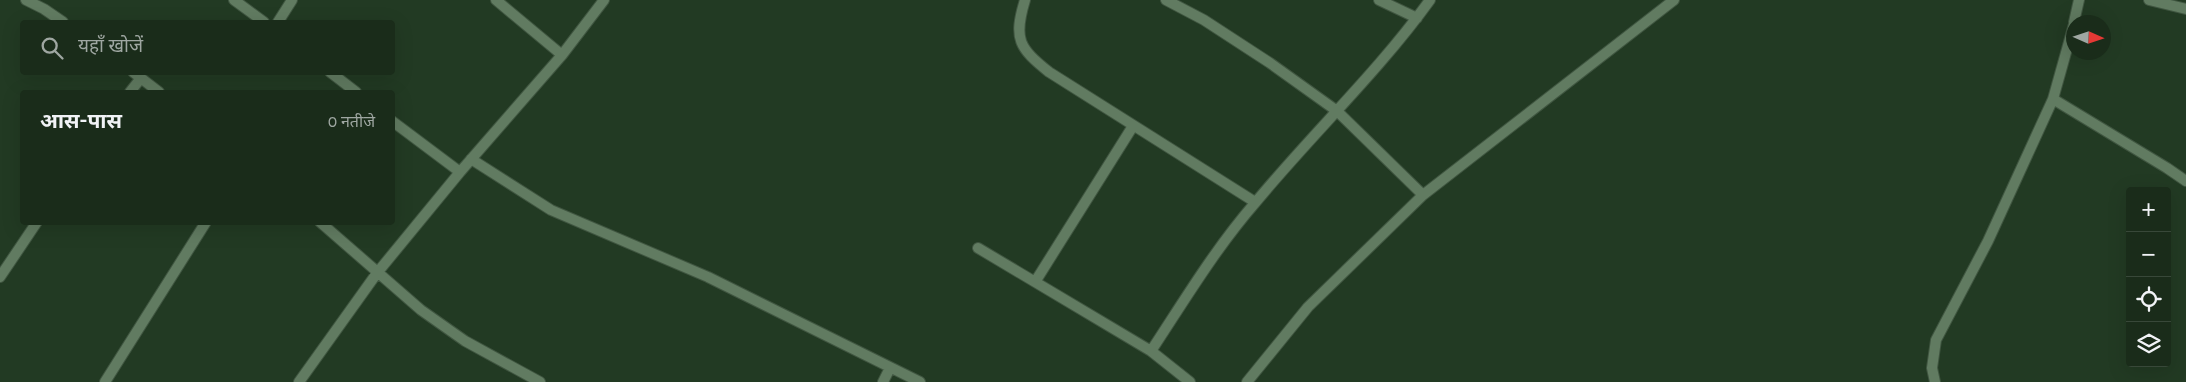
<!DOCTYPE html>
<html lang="hi">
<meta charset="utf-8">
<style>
:root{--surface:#1a2c1a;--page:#273827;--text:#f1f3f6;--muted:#9fa7a2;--line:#384839}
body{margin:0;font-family:Karla,"Noto Sans Devanagari",sans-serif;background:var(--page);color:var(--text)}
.controls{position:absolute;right:15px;bottom:15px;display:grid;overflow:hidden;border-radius:5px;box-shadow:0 5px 20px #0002}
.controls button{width:45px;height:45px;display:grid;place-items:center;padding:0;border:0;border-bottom:1px solid var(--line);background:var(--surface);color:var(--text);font:25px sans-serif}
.compass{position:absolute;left:2066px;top:15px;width:45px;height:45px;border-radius:50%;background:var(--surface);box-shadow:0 5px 20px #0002;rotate:93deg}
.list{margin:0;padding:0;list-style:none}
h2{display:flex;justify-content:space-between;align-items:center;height:65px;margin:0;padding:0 20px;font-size:21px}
h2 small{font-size:16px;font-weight:400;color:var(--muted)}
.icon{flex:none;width:28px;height:28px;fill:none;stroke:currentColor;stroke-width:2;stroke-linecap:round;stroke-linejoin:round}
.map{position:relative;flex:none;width:2186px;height:382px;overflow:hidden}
.search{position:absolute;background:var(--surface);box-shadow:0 5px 20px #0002;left:20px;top:20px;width:375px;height:55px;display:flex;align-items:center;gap:12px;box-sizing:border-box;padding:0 18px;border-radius:5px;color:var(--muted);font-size:19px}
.panel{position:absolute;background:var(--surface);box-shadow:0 5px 20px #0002;left:20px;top:90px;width:375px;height:135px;border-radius:5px}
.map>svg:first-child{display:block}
</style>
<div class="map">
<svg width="2186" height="382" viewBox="0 0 2186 382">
<rect width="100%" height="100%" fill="#223a23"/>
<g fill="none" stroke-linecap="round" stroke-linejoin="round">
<g stroke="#405641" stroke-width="12">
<path id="minor" d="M26,0L44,9L63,22
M234,0L264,22
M496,0L562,55
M1025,0C1013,39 1019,48 1049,72L1255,202
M1166,0L1204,20L1270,63L1337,111L1423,195
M1379,0L1417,18
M2149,0L2186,9
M278,22L292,0
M2074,22L2079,0
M133,72L159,92
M330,72L356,92
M130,92L141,78
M2053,99L2167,168L2186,181
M392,121L460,172
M471,159L551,210L708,277L920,382
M320,222L421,310L465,341L540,382
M978,248L1151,351L1190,382
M0,277L37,222
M1035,282L1133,126
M1151,351C1184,301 1215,249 1255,203C1312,134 1378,72 1430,0
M105,382L206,222
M299,382L377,273L460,172L562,55L604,0
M883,382L890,368
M1247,382L1308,307L1423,195L1674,0
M1935,382L1932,368L1936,340L1988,241L2053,99L2074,24"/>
</g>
<use href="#minor" stroke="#617b61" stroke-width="10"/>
</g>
</svg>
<div class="controls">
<button>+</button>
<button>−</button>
<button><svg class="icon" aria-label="locate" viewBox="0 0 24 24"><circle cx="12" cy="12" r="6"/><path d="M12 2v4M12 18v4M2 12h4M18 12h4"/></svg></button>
<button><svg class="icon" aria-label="layers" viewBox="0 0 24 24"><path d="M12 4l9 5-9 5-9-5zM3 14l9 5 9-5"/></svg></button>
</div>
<svg class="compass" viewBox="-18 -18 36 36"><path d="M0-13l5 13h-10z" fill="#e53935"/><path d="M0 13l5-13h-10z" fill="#9fa7a2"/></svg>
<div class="search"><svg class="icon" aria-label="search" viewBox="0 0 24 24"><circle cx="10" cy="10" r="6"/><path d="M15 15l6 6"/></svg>यहाँ खोजें</div>
<section class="panel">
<h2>आस-पास<small>0 नतीजे</small></h2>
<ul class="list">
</ul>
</section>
</div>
